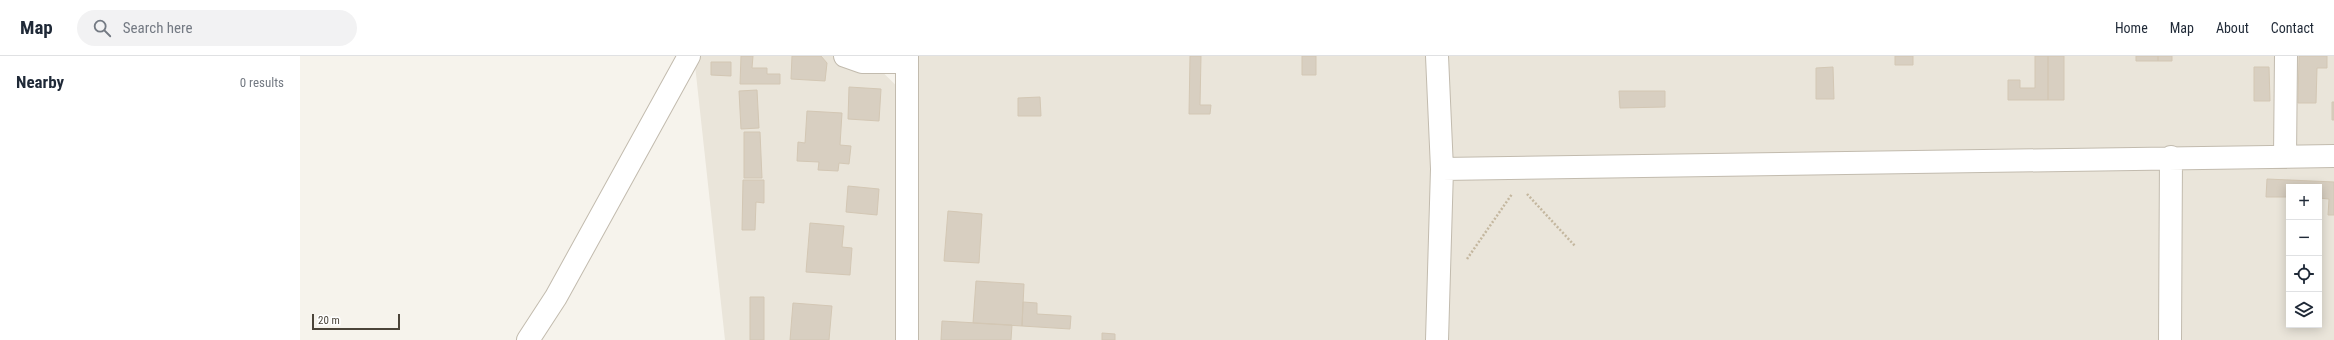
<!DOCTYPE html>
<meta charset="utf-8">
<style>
:root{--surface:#fff;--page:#f2f2f3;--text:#1f2937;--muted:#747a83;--line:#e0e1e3}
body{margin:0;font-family:"Roboto Condensed",sans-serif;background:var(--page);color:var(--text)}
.controls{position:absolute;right:12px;bottom:12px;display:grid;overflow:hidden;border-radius:0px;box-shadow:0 2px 10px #0003}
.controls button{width:36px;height:36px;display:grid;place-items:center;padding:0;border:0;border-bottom:1px solid var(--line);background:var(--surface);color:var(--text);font:20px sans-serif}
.scale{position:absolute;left:12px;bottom:10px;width:88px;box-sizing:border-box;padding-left:4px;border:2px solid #4b4439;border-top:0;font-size:11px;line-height:14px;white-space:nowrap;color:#4b4439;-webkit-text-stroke:3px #fff;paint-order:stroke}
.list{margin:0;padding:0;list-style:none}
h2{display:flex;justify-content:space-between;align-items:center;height:52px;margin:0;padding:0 16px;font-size:17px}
h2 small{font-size:13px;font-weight:400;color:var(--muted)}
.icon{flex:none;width:22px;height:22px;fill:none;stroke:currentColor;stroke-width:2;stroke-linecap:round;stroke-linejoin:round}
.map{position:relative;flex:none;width:2034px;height:284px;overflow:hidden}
header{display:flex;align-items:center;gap:24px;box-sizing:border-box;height:56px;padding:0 20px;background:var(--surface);border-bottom:1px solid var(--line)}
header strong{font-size:19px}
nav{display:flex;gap:22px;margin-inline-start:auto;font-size:14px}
.search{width:280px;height:36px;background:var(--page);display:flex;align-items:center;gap:10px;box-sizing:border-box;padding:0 14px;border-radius:22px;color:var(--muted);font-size:15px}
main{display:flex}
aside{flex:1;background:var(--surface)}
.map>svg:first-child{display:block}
</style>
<header>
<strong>Map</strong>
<div class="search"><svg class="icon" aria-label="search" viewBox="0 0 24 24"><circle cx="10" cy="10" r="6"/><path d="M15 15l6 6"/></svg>Search here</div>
<nav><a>Home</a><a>Map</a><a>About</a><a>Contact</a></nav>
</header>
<main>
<aside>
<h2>Nearby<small>0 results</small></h2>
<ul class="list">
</ul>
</aside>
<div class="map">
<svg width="2034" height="284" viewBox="0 0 2034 284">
<rect width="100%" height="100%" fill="#f6f3ec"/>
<path fill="#eae5da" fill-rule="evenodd" d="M394,0H566L610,43L608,0H2034V284H425ZM1989,131H2019V269H1989Z"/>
<path fill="#d8cfc1" stroke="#d3c7b4" d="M441,0H453L452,12H467V18H480V28H440Z
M492,0H521L527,7L525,25L491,23Z
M890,0H901L900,49H911L910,58H889Z
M1002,0H1016V19H1002Z
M1595,0H1613V9H1595Z
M1735,0H1748V44H1708V24H1720V32H1735Z
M1748,0H1764V44H1748Z
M1836,0H1858V5H1836Z
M1858,0H1872V5H1858Z
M1999,0H2027V12H2017L2016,47H1998Z
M411,6H431V20L411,19Z
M1533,11L1534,43H1516V12Z
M1954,11H1969L1970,45H1954Z
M549,31L581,33L579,65L548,63Z
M457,34L459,72L441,73L439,35Z
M1319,35H1365V51L1320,52Z
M740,41L741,60H718V42Z
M2032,46H2034V64H2032Z
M507,55L542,57L540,89L551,90L549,108L539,107L538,115L518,114L519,106L497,105L498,86L505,87Z
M444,76H460L462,122H444Z
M1967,123L2034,126V159H2028L2029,143L2019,142V131H1989V141H1966Z
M443,124H464V147L456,146L455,174H442Z
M548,130L579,133L577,159L546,156Z
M648,155L682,158L679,207L644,205Z
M510,167L544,170L542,191L552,192L550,219L506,216Z
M676,225L724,228L722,270L673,267Z
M450,241H464V284H450Z
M723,246L737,247V258L771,260L770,273L722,270Z
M493,247L532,250L529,284H490Z
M642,265L712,269L711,284H641Z
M802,277L815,278V284H802Z"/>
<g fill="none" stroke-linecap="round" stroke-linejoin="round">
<g stroke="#c2bbae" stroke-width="24">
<path id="street" d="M545,0L562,6H607
M1985,101L1986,0
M1142,113L2034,100
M228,284L256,241L389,0
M607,284V0
M1137,284L1142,113L1137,0
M1870,284L1871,101"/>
</g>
<path stroke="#c4b79f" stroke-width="2.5" stroke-dasharray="2 2" stroke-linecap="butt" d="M1227,138L1275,190
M1167,203L1212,138"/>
<use href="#street" stroke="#fff" stroke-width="22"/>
</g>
</svg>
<div class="controls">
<button>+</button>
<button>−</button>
<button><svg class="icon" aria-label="locate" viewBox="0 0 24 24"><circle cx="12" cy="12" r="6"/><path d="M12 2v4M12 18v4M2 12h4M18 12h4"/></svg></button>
<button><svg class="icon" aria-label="layers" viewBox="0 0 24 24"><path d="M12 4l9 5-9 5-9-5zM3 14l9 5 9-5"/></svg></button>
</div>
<div class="scale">20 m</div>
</div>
</main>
